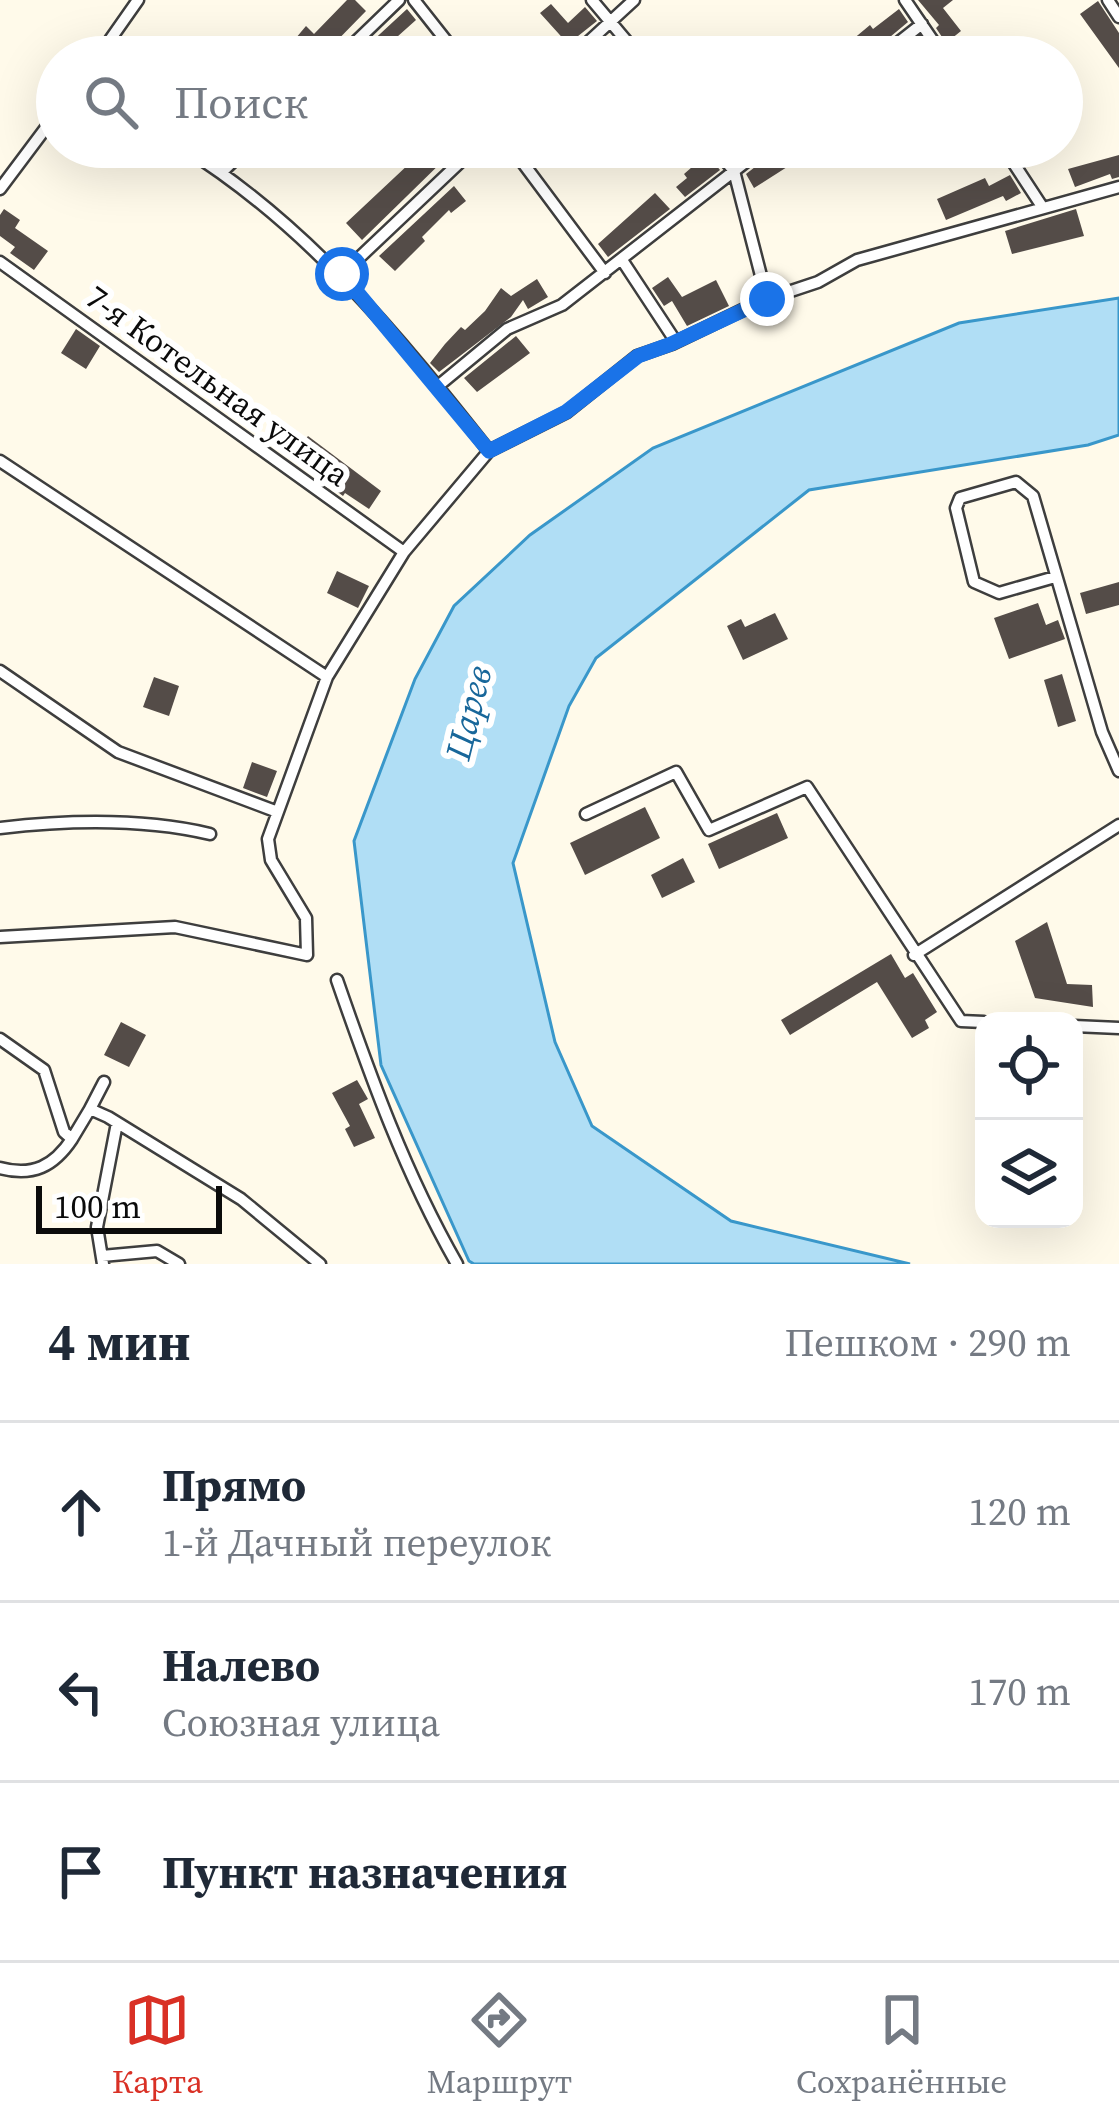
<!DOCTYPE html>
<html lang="ru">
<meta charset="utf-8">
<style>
:root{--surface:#fff;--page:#f2f2f3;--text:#1f2937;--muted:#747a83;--line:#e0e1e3;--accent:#d93025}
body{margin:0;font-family:"Source Serif 4",serif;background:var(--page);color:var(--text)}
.controls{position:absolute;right:36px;bottom:36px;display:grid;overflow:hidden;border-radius:24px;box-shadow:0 12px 48px #0002}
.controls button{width:108px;height:108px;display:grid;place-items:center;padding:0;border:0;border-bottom:3px solid var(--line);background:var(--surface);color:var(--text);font:60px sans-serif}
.scale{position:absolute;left:36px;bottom:30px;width:186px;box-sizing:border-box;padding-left:12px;border:6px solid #0b0b0b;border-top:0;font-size:33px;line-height:42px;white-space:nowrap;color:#0b0b0b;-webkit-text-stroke:9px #fff;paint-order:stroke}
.stop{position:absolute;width:36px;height:36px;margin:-27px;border:9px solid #1a73e8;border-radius:50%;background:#fff}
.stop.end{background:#1a73e8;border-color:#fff;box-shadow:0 3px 12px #0008}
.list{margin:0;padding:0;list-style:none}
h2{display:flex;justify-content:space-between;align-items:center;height:156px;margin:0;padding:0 48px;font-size:51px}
h2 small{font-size:39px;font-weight:400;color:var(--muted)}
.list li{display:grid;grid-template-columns:78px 1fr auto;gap:36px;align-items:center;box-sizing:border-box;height:180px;padding:0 48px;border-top:3px solid var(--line)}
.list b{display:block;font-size:45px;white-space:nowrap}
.list p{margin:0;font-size:39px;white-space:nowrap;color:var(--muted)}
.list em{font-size:39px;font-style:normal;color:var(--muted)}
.icon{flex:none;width:66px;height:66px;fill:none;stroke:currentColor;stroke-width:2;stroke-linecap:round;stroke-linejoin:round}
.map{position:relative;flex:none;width:1119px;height:1264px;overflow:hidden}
.search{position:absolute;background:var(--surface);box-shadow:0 12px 48px #0002;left:36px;right:36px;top:36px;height:132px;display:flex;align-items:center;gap:30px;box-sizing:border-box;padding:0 42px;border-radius:66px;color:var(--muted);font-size:45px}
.sheet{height:696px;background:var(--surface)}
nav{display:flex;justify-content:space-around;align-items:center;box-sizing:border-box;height:168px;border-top:3px solid var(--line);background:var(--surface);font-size:33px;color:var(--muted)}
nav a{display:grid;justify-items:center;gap:6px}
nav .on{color:var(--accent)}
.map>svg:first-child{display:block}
</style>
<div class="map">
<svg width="1119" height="1264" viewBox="0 0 1119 1264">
<rect width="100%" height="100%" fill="#fffaea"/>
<path fill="#b0def5" stroke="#3997ca" stroke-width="3" d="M1119,298V435L1088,445L809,490L596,658L569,706L513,863L555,1042L592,1126L731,1221L910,1264H474L469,1261L381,1065L354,841L415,679L454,606L530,535L653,448L959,323Z"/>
<path fill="#544c48" d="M347,0H355L366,11L321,57H280L306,26L314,34Z
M918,0H953L943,8L961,31L946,43L936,28L939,25Z
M1098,1L1119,33V68L1080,14Z
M551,4L568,23L585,7L597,21L568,44L540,13Z
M407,9L416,20L388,45L393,50L385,57H378L367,46Z
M899,9L908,22L866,57H819L841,39L846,45L870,25L873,29Z
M427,147H445L451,153L362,240L346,223Z
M781,147H804L809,153L754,188L746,174Z
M707,154L720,170L685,197L676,187L687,178L684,174Z
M1119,155V177L1112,179L1110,174L1075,187L1068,169Z
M1010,175L1021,193L1006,201L1003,196L946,220L937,199L985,178L989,186Z
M454,186L466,201L451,213L449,210L422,237L425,241L395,271L379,256Z
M655,193L670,209L608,257L598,244Z
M4,209L20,220L15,228L48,251L34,270L10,253L15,247L0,236V215Z
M1076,209L1084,236L1012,254L1005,231Z
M668,277L682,297L716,280L729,306L687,326L672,301L664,306L652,288Z
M537,279L548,297L528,309L523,300L511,317L439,372L430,363L445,344L461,327L465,330L485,311L501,288L511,296Z
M76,329L100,346L86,369L61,353Z
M516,336L530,353L477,392L464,378Z
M308,436L381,491L369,509L345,493L343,496L318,477L321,473L294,454Z
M337,571L369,586L358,608L327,593Z
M1119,582V605L1086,614L1080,593Z
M1038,603L1046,625L1058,620L1065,639L1009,659L994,618Z
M775,613L788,639L743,660L727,626L741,619L745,627Z
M1062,674L1076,721L1058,727L1044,680Z
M154,677L179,686L169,716L143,707Z
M252,762L277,771L267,797L243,788Z
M645,807L660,838L585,875L570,843Z
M777,813L788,838L719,869L708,844Z
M683,858L695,882L662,898L651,875Z
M1047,922L1067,984L1092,985L1093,1007L1035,998L1015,941Z
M891,954L905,978L913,973L937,1012L925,1020L929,1028L912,1038L877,982L790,1035L781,1020Z
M121,1022L146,1035L129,1067L104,1055Z
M357,1080L368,1099L359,1104L375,1138L354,1147L345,1129L350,1126L332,1093Z"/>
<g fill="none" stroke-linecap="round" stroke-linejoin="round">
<g stroke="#3e3e3e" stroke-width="15">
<path id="minor" d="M414,0L459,57
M592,0L640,57
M905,0L944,57
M1108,0L1119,17
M98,57L138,0
M340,57L399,0
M572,57L634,0
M880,57L922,24
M182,147C307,224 399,337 489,451
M511,147L605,273
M714,147L734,171L767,299
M1003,147L1041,205
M222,172L248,147
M0,189L57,113
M622,260L676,342
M0,262L404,552
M342,274L476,147
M438,386L507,329L562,305L765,147
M0,461L327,677
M1055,577L999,593L974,582L956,508L960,498L1016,482L1033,496L1102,732L1119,771
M0,671L118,752L275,811
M586,814L676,772L709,830L807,787L961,1021L984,1022
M0,828C69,820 142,818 210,834
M0,937L175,927L307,955L306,918L271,860L268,839L327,677L404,552L489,451L567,412L637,356L672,344L761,301L818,282L857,260L1119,187
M914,955L1119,825
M337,980C371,1078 405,1173 457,1264
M1074,1026L1119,1028
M0,1039L44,1070L64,1132L72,1139C54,1166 33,1177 0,1168
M90,1109L104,1082
M72,1139L90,1109L108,1117L241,1199L320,1264
M102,1256L157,1251L179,1264
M103,1264L97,1227L117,1123"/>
</g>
<use href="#minor" stroke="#fff" stroke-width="10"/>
</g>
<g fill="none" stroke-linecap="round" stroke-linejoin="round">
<path stroke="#1a73e8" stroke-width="15" d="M342,274L489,451L566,412L638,356L671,344L767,299"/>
</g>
<g text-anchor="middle" stroke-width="12" stroke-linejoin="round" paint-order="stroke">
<g font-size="33" fill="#0b0b0b" stroke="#fff">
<text transform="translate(218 385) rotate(36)" y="12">7-я Котельная улица</text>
</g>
<g font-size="36" font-style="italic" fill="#18679a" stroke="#fff">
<text transform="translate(468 712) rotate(-76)" y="13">Царев</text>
</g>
</g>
</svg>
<div class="controls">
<button><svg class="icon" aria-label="locate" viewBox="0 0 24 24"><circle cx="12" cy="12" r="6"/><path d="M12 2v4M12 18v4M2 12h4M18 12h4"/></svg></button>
<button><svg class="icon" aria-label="layers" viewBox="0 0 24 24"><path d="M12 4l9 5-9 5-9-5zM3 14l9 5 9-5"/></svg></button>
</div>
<div class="scale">100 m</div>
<div class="stop" style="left:342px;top:274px"></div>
<div class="stop end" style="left:767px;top:299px"></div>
<div class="search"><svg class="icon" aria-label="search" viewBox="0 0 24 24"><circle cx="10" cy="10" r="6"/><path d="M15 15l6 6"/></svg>Поиск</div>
</div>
<section class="sheet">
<h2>4 мин<small>Пешком · 290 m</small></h2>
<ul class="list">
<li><svg class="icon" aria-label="ahead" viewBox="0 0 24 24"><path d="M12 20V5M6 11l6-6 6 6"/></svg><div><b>Прямо</b><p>1-й Дачный переулок</p></div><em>120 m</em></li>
<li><svg class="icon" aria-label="left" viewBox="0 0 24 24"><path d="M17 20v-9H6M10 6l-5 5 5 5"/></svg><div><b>Налево</b><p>Союзная улица</p></div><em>170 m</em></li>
<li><svg class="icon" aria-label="arrive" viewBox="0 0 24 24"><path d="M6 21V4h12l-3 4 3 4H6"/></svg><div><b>Пункт назначения</b></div></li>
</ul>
</section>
<nav>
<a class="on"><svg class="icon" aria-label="map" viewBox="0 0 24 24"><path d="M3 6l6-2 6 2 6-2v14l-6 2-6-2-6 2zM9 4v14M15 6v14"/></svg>Карта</a>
<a><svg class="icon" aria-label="directions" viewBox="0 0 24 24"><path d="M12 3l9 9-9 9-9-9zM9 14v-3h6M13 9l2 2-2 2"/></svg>Маршрут</a>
<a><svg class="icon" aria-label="saved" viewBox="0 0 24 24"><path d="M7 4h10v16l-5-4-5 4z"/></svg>Сохранённые</a>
</nav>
